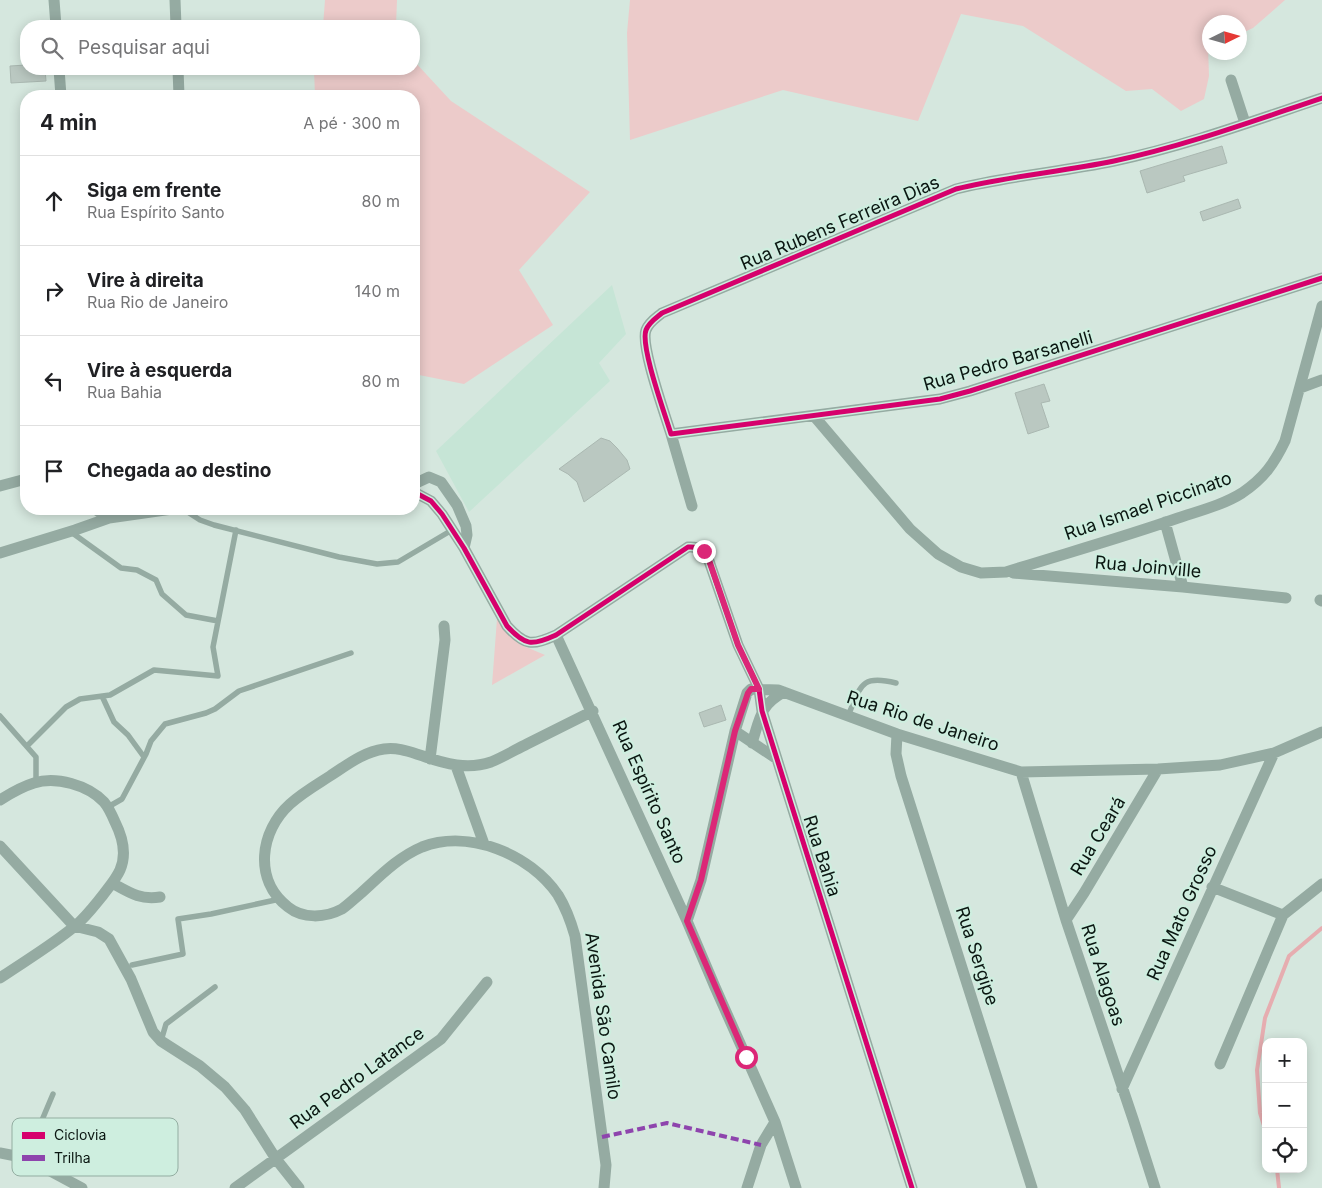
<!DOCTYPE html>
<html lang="pt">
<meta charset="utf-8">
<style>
:root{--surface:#fff;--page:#f6f6f6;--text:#202124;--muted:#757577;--line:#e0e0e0}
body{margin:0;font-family:Inter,sans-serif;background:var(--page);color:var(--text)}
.controls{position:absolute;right:15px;bottom:15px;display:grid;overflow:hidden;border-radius:10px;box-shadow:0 2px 12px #0003}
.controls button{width:45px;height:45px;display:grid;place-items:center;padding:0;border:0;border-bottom:1px solid var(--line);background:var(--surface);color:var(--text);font:25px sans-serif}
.compass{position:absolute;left:1202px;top:15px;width:45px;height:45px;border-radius:50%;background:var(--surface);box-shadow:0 2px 12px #0003;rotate:85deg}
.stop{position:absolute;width:15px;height:15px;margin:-11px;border:4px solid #db2777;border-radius:50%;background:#fff}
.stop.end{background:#db2777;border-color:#fff;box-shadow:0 1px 5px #0008}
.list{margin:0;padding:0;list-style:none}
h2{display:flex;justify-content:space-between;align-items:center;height:65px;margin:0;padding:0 20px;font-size:21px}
h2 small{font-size:16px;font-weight:400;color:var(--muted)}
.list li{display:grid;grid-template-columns:32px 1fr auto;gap:15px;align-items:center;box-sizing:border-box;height:90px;padding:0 20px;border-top:1px solid var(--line)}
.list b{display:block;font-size:19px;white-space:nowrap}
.list p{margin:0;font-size:16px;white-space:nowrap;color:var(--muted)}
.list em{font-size:16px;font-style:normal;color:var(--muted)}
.icon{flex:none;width:28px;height:28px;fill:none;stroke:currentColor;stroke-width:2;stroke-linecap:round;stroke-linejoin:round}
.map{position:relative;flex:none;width:1322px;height:1188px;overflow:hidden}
.search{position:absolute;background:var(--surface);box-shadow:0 2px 12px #0003;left:20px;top:20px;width:400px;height:55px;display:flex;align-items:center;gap:12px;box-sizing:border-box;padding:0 18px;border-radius:20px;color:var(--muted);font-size:19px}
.panel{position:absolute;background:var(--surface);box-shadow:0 2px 12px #0003;left:20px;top:90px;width:400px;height:425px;border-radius:20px}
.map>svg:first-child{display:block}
</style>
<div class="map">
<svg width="1322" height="1188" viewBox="0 0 1322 1188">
<rect width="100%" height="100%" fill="#d5e7de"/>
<path fill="#c6e5d6" d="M612,285L626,334L599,363L610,381L469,512L436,451Z"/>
<path fill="#eccbca" d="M325,0H397L396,26H323Z
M630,0H1285L1253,28L1240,34V22H1210L1209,46H1208L1209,76L1204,99L1181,111L1152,89L1126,91L1023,26L961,14L918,121L783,90L630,140L627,33Z
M414,61L451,101L590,192L519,270L553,325L464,384L414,374V96H315L314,69H414Z
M497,619L519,644L545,655L492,685Z"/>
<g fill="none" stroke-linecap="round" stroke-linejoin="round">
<path stroke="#e6adb0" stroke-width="4" d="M1266,1132L1260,1113L1257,1070L1265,1018L1289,956L1322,928
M1277,1169L1279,1188"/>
</g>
<path fill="#bac8c1" stroke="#aab8b1" d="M26,65V69H45L46,81L11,83L10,66Z
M1222,146L1227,163L1183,176L1185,181L1147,193L1140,171Z
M1238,199L1241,208L1203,221L1200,212Z
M1044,384L1050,401L1041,403L1049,427L1028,434L1015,393Z
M601,438L610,441L617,448L627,460L630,469L584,502L577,482L568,474L559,469Z
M721,705L726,720L704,727L699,713Z"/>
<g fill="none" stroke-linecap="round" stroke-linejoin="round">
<path stroke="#95aba2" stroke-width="5.5" d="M183,509L200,520L214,525L339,557L377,564L398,562L452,530
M71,532L121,568L137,570L156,580L162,594L186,615L218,621
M102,696L114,722L128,735L144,757
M0,716L36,757V782
M848,716C861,686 860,674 896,683
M27,746L66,707L80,699L110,695L154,670L218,676L213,647L236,530
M108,807L122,799L146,754L151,741L165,724L206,713L215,709L239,691L351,653
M132,965L183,954L178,919L211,914L280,899
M161,1041L166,1024L215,987
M26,1158L53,1094"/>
<path stroke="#95aba2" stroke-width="11" d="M54,0L56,26
M175,0L176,26
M59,69L61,96
M178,69L179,96
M1231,80L1245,123
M1322,98C1253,121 1185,146 1114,161C1061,172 1008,176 956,189L662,313C656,318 649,322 646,330C640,346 665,414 671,434L940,399L970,391L1322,278
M1300,388L1322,380
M814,416L910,529L938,554L961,567L981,573L1006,572C1063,554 1121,538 1178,518C1199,511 1223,505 1242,493C1264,478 1274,464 1285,441L1322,306
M671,434L692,506
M414,484L429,477L441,482L457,505L466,526L467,535L464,548
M0,486L26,479
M414,492L431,501L442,514L464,548L507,626C525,646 532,646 556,635L688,547C700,546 704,551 709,561L738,645L759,689L762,711L777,759L912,1188
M95,509L109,518
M1165,522L1183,587
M0,553L75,530L109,518L172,509
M1013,573L1183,587L1286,598
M1320,600L1322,601
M556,635L687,921L715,987L775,1122L796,1188
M593,711C571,722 549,733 527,744C515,750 503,757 491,762C468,770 445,764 423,756C410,752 398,747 384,749C363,752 347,765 330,776C316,785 302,793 290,804C260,831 253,880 288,907C303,919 325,918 342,909C348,905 354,899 360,894C379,877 398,857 422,847C469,829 530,854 558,895C566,908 571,922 575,936L606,1165L604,1188
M735,731L777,759
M897,734L896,754L901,776L1032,1188
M752,743C760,718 760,705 784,692
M430,759L445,640L444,626
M456,766L484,844
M1021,772L1066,920L1133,1119L1155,1188
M0,800C11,793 21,787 34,783C56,776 88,785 104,802C109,808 112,815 115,822C122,836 127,854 120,870C116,879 109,887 103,895C94,906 86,917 75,926C52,945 25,961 0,978
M0,846L74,926
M112,883C130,893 140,900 160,897
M1212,887L1283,915
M1066,920L1084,893L1158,769
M687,921L701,880L735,731L747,693L751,689L778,690L897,734L1021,772L1158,769L1220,765L1274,753L1322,732
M74,926L98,932L109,939L131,979L153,1032L161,1041L200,1066L225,1087L245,1110L276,1159L299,1188
M1220,1064L1283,915L1322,884
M1122,1089L1274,753
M0,1153L26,1158L82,1188
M235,1188L441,1039L487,982
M747,1188L761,1145L775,1122"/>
<path stroke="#8e44ad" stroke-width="4" stroke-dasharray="8 4" stroke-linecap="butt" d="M602,1137L667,1123L761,1145"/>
<g stroke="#ceeedf" stroke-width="8">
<path id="cycleway" d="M1322,98C1253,121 1185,146 1114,161C1061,172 1008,176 956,189L662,313C656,318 649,322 646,330C640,346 665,414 671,434L940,399L970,391L1322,278
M414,492L431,501L442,514L464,548L507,626C525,646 532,646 556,635L688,547C700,546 704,551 709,561L738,645L759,689L762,711L777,759L912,1188"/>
</g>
<use href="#cycleway" stroke="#d6006c" stroke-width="5"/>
</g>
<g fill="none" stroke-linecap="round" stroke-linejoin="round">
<path stroke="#db2777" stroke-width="6" d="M704,551L709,560L738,645L759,689H751L748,693L735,731L701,880L687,921L746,1057"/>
</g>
<g text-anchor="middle" stroke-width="4.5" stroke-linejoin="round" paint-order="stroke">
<g font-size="18" fill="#0a1611" stroke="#ceeedf">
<text transform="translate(840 223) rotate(-23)" y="6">Rua Rubens Ferreira Dias</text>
<text transform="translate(1008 361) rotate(-16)" y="6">Rua Pedro Barsanelli</text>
<text transform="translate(1148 506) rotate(-19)" y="6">Rua Ismael Piccinato</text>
<text transform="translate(1148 567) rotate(5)" y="6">Rua Joinville</text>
<text transform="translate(923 721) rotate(18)" y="6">Rua Rio de Janeiro</text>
<text transform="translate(649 792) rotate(66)" y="6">Rua Espírito Santo</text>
<text transform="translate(1098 836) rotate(-59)" y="6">Rua Ceará</text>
<text transform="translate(822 856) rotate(72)" y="6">Rua Bahia</text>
<text transform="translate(1182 913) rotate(-66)" y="6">Rua Mato Grosso</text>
<text transform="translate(977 956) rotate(72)" y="6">Rua Sergipe</text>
<text transform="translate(1103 975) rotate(72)" y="6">Rua Alagoas</text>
<text transform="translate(603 1016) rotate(82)" y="6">Avenida São Camilo</text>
<text transform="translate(357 1078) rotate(-36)" y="6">Rua Pedro Latance</text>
</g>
</g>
<rect x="12" y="1118" width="166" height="58" rx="8" fill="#ceeedf" stroke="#93ada1" stroke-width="1"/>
<rect x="22" y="1132" width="23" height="7" fill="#d6006c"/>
<rect x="22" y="1155" width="23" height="6" fill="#8e44ad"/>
<g font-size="14" fill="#0a1611">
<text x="54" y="1140">Ciclovia</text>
<text x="54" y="1163">Trilha</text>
</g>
</svg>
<div class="controls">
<button>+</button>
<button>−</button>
<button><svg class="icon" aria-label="locate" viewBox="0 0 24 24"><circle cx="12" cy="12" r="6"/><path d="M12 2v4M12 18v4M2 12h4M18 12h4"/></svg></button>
</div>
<svg class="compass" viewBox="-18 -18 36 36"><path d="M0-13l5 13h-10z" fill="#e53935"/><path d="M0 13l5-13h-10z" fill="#757577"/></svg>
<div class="stop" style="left:746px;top:1057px"></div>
<div class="stop end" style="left:704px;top:551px"></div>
<div class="search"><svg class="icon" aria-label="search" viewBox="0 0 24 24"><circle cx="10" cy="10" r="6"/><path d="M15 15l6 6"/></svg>Pesquisar aqui</div>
<section class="panel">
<h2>4 min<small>A pé · 300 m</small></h2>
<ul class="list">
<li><svg class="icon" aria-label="ahead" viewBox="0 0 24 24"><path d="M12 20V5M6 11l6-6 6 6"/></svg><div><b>Siga em frente</b><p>Rua Espírito Santo</p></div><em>80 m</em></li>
<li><svg class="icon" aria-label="right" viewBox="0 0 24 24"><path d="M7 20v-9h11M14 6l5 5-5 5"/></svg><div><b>Vire à direita</b><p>Rua Rio de Janeiro</p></div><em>140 m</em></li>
<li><svg class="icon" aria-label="left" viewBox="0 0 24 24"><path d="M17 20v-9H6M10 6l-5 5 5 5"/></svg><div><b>Vire à esquerda</b><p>Rua Bahia</p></div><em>80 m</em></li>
<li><svg class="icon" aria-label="arrive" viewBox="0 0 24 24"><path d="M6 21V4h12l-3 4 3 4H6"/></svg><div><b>Chegada ao destino</b></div></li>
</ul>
</section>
</div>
